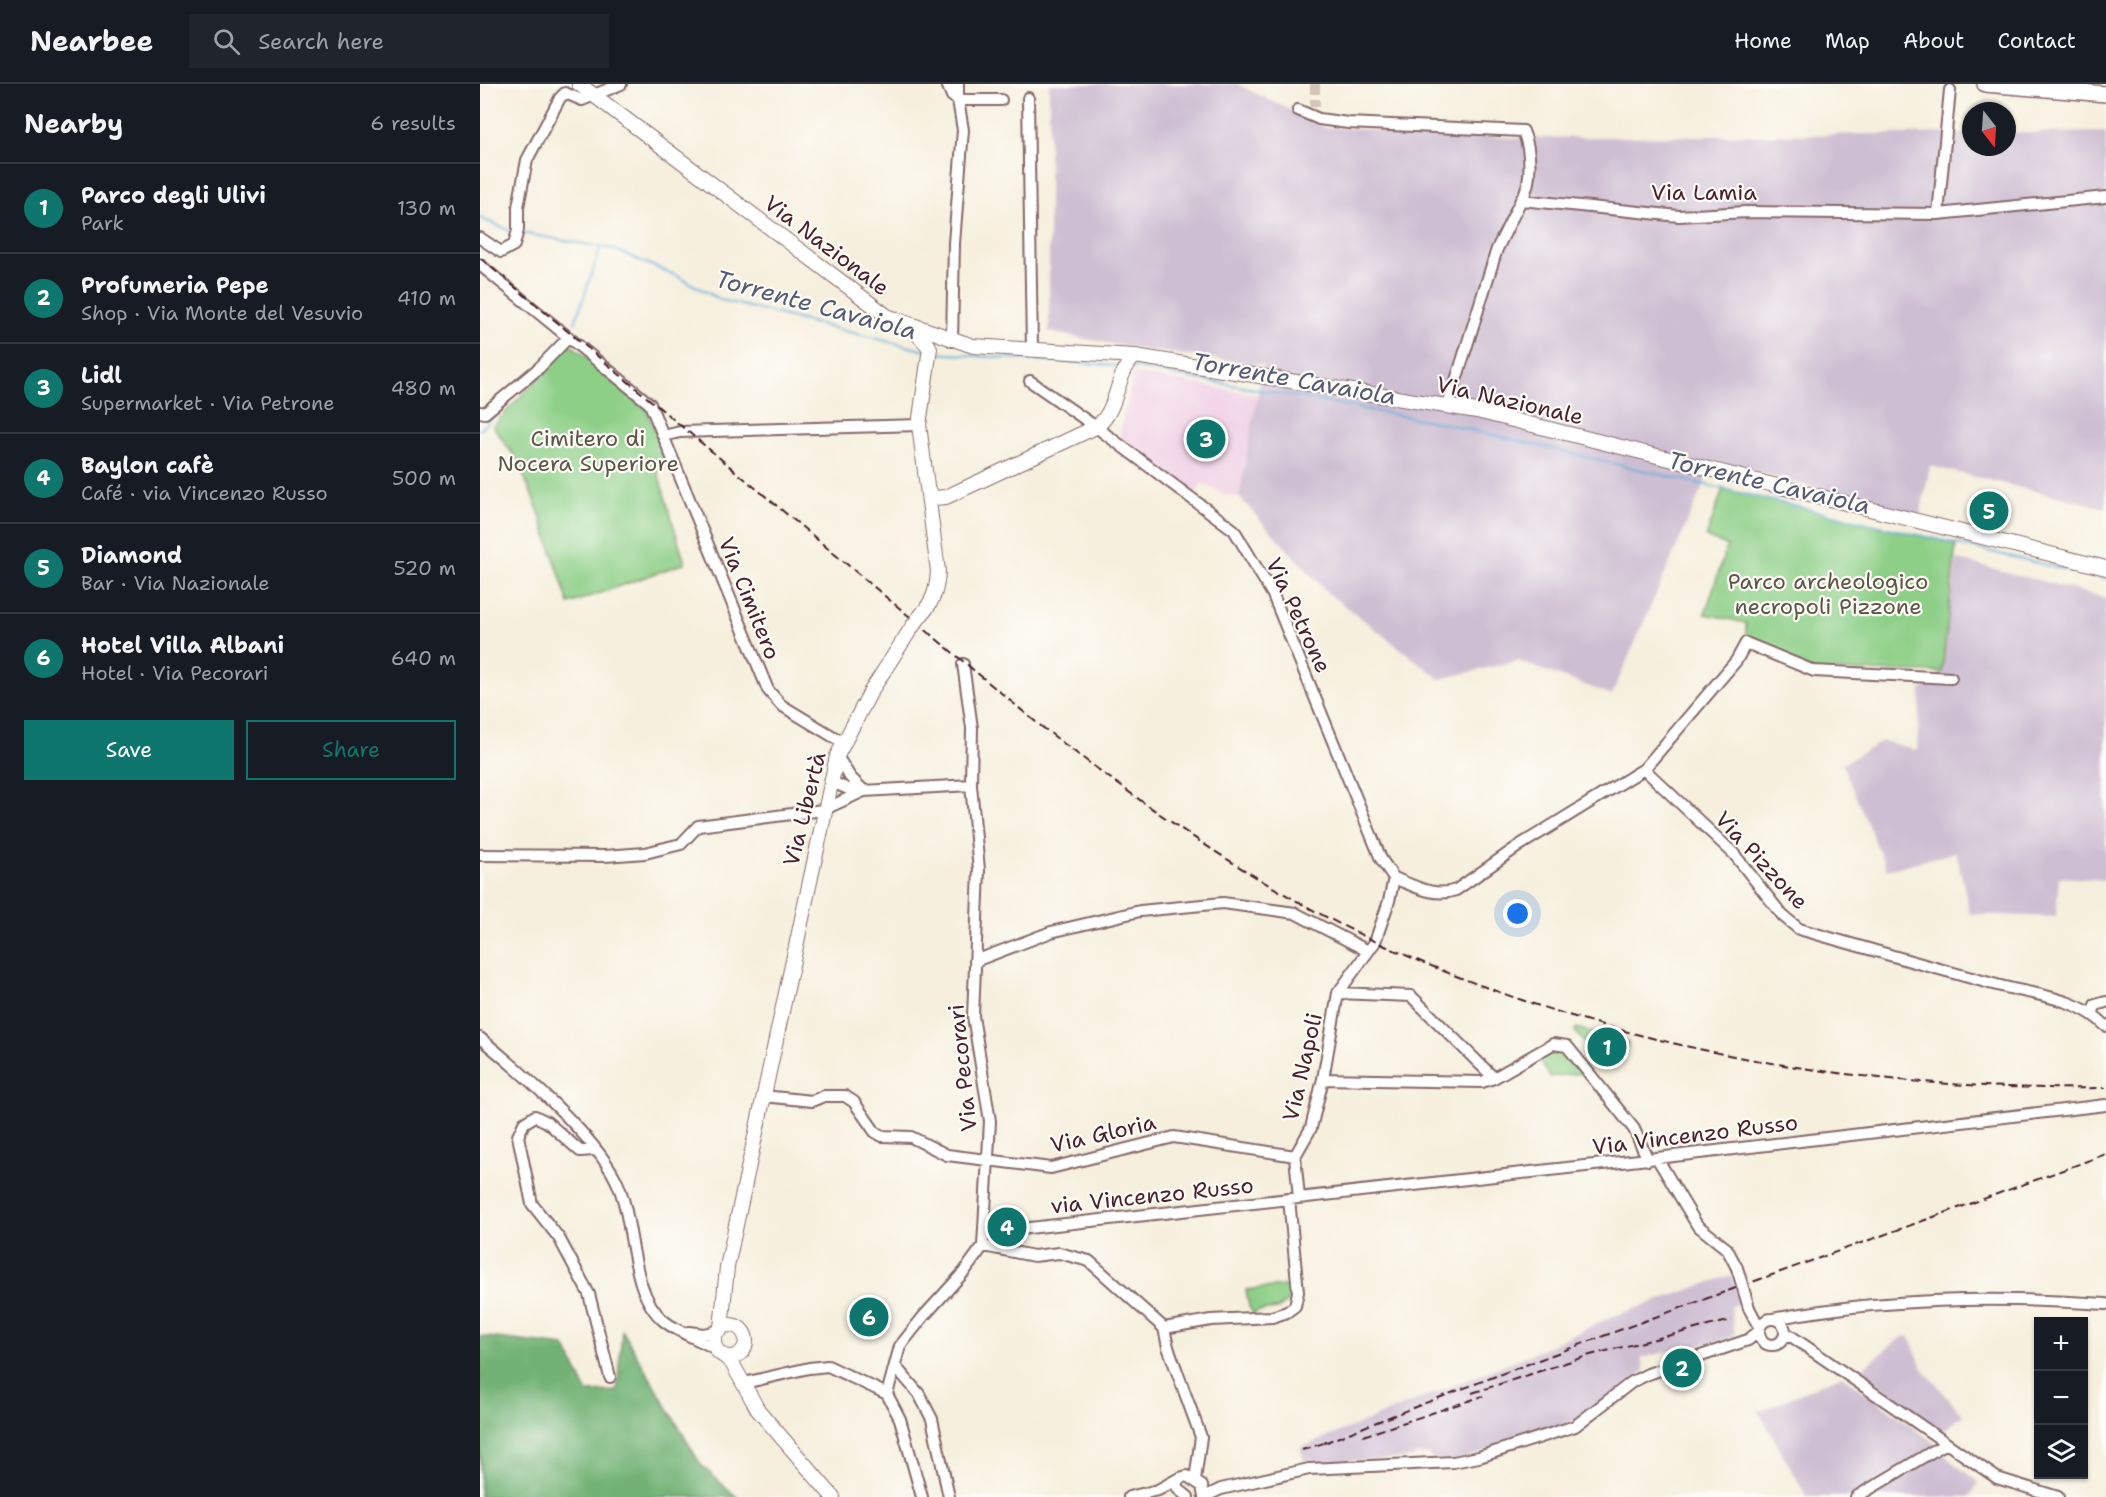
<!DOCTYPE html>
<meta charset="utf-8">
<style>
:root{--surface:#171b24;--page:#20242c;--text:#f1f3f6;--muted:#9ea1a6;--line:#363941;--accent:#0f766e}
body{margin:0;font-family:"Shantell Sans",sans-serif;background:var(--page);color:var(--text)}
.controls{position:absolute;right:18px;bottom:18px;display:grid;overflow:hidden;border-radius:0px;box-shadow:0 2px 4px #0004}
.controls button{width:54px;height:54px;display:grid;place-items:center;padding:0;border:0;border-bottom:2px solid var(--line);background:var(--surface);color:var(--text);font:30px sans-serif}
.compass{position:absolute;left:1482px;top:18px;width:54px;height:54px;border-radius:50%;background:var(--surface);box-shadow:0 2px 4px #0004;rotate:163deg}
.you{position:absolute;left:1038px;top:830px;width:21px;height:21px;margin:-15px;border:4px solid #fff;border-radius:50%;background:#1a73e8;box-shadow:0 0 0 9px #1a73e833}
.badge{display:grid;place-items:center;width:39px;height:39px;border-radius:50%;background:var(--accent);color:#fff;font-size:20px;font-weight:700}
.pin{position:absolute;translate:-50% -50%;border:3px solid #fff;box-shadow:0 2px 6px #0006}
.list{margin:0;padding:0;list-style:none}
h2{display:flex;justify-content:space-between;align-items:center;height:78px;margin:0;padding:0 24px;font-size:26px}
h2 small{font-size:20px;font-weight:400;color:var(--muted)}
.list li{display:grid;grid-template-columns:39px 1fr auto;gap:18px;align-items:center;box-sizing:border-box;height:90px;padding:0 24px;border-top:2px solid var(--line)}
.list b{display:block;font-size:22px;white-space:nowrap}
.list p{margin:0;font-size:20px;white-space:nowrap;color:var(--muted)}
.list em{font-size:20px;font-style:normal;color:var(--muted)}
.actions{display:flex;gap:12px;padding:18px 24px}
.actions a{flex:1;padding:14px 0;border:2px solid var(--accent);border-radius:0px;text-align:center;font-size:21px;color:var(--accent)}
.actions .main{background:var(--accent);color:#fff}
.icon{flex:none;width:33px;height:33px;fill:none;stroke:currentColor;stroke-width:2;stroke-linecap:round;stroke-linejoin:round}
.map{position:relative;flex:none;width:1626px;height:1413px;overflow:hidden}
header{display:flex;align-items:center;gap:36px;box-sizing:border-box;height:84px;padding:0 30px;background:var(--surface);border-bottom:2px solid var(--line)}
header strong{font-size:28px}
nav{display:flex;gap:33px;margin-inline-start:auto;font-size:21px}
.search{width:420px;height:54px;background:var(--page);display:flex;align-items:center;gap:15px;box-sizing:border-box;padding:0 21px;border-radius:0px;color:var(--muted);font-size:22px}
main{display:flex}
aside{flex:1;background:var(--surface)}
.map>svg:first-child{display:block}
</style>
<header>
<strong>Nearbee</strong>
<div class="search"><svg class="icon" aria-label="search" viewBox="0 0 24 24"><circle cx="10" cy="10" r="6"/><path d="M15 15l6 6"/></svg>Search here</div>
<nav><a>Home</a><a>Map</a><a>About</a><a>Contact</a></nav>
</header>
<main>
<aside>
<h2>Nearby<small>6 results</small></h2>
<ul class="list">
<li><span class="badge">1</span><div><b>Parco degli Ulivi</b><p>Park</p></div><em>130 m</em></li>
<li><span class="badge">2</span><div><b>Profumeria Pepe</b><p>Shop · Via Monte del Vesuvio</p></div><em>410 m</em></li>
<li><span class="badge">3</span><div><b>Lidl</b><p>Supermarket · Via Petrone</p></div><em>480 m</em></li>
<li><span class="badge">4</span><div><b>Baylon cafè</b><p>Café · via Vincenzo Russo</p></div><em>500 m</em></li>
<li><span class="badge">5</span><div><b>Diamond</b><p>Bar · Via Nazionale</p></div><em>520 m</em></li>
<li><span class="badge">6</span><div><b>Hotel Villa Albani</b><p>Hotel · Via Pecorari</p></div><em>640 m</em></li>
</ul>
<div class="actions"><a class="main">Save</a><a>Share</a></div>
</aside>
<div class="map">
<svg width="1626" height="1413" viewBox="0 0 1626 1413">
<rect width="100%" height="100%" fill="#fdfcf7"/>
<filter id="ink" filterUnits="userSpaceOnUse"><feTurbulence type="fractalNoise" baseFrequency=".0167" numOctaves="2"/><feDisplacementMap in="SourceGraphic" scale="12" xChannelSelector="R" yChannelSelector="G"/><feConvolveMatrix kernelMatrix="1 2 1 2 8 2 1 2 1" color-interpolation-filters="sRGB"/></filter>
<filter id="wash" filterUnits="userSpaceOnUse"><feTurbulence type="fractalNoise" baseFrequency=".008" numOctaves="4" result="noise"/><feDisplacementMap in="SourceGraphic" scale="24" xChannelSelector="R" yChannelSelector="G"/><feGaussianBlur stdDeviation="1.35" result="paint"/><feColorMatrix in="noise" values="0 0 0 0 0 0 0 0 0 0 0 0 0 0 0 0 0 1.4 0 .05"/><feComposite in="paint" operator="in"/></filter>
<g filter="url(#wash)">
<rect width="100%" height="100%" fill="#f6efdd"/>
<path fill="#f0d0e5" d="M653,289L778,311L759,413L745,411L722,399L715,411L639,355Z"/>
<path fill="#cebed2" d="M569,0H757L845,43L1038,54L1491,49V63H1527V49L1626,48V424L1450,382L1440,432L1234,377L1132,611L1038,577L960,595L848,509L759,413L783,281L658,265L569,248Z
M1476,475L1626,514V796L1579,793L1576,833L1490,830L1476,768L1407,786L1362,680L1403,657L1437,666L1441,606L1462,588Z
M1251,1191L1261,1219L1251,1222L1255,1253L1161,1274L1165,1287L1096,1336L972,1378L950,1374L949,1370L934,1371L933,1374L835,1378L834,1375L825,1378L820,1364L1063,1265L1131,1233Z
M1429,1252L1443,1285L1483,1331L1462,1348L1380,1286L1422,1253Z
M1362,1291L1457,1361L1369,1413H1327L1279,1328Z
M1460,1368L1499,1399L1489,1413H1388Z"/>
<path fill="#8dcf87" stroke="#6c7759" stroke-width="1.5" d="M90,260L163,316L188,381L177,386L205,479L89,520L59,428L37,376L13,342Z
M1243,405L1476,460L1462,588L1334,587L1266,559V539L1225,530L1247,462L1226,453Z
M1096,944L1148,958L1146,968L1117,975L1095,947Z
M1074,966L1089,969L1103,989L1070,993L1059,975Z
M812,1201V1213L798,1225L777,1227L774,1231L769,1223L766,1206Z"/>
<path fill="#72b274" stroke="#5e6850" stroke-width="1.5" d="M142,1246L221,1381L257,1413H0V1252L85,1262L107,1308L137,1307Z"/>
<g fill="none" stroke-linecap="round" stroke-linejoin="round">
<path stroke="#63afdc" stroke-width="2" d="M0,134L33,148
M42,149L133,165L197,192L241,216L446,267
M95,239L121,162
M454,269L640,282
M652,283L962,339L1626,495
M0,346L34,312"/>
</g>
</g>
<g filter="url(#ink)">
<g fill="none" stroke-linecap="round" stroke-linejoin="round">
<path stroke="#d4c5b9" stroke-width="10" stroke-dasharray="10 5" stroke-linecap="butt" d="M835,0V23"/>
<g stroke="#866869" stroke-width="14">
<path id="minor" d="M467,0L472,12L478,16L483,46L474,159L472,257
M478,0V16H521
M548,14L552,265
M818,26L839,35L868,39L1043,47C1051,66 1053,99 1041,116
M1458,130L1470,6
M0,154L21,168L34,161L38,146V123L47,76L80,14L85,9L102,16L141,0
M0,181L170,320L288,606L301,621L362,658
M550,297L616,343L754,446L793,511L901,775L914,794L909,817L895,858L858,909L843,995L831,1044L815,1072L819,1114
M968,322L1017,165L1041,116L1199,132L1266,128L1458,130L1626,113
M0,328L5,329L59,284L88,254
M183,352L200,348L439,341
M357,672L370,693L384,707
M1164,685L1256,577L1266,559L1334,587L1471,594
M350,697L377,709
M0,771L125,772L165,769L201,760L218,742L343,726L384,707L491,701
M914,794C935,802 954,814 976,806L1040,761L1164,685L1254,770L1303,832L1319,845C1384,864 1448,882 1513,900C1551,911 1597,912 1626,942
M495,877L571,848L660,827L743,819L815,829L888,867
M858,909L931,912L1014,994L1073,960L1087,962L1154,1045L1168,1076
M1613,929L1615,921L1626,918
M0,954C39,986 115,1052 136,1096C156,1137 148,1207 184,1237C199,1249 219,1255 236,1265
M843,995L1002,998L1014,994
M283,1012L332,1017L344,1012H365L374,1018L395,1048L402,1052L431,1053L467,1071L571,1084L694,1053L815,1072
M115,1066L100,1067L67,1038L55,1032L44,1039L38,1052L52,1120L79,1154L109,1210L130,1293
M1177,1074L1217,1141L1247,1165L1257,1184
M504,1149L1177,1074L1626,1021
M503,1162L554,1172L579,1169L609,1177L684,1244L688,1263L721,1353L715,1396
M1269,1224L1279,1243
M1279 1248a13 13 0 1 1 26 0a13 13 0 1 1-26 0Z
M1293,1235C1403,1214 1514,1212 1626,1220
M684,1244L731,1236L792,1233L807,1228L815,1222L818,1208L809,1115
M209,1248L223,1250L238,1247
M1305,1248L1517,1394L1578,1413
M415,1282L439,1310L452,1335L469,1413
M264,1299L329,1284L348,1282L407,1310
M407,1310L420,1262L443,1233L484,1188L503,1162L510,1037L493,932L499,786L491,701L492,644L483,580
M407,1310L420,1335L442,1413
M649,1413L678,1406L698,1395
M708,1413L698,1405L696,1399L700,1394L707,1392L722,1402L724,1413
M724,1413L741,1405L829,1385L973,1378L999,1373L1095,1342L1152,1298L1168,1290L1268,1256L1278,1248
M1376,1413L1465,1360"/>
</g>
<g stroke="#866869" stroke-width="16">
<path id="major" d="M99,0L407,232L493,262L655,272L997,327L1626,484
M433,245L450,264L439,341L458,487C457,505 454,516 442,530
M448,407L454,414L466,413L616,343C640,325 634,291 655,272
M234 1257a16 16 0 1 1 32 0a16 16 0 1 1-32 0Z
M241,1245L247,1183L357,672L391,607L432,543
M244,1272L252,1279L278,1326L353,1413"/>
</g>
<g stroke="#866869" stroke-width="18">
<path id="highway" d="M1505,0L1626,10"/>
</g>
<use href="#minor" stroke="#fff" stroke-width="10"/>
<use href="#major" stroke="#fff" stroke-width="14"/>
<use href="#highway" stroke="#fff" stroke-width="15"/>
<path stroke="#4a1f2b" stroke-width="2" stroke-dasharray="9 4.5" stroke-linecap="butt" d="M0,174L557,639C666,723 778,804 903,861C1129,964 1379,1008 1626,1004
M992,1309L1110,1271L1252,1236
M883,1352L1003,1312
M844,1359C1102,1255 1365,1167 1626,1070
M822,1366L850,1357"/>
<g stroke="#866869" stroke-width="14" stroke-linecap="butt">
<path id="minor-bridge" d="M1257,1184L1269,1224"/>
</g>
<g stroke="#866869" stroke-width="16" stroke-linecap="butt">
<path id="major-bridge" d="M432,543L442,530"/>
</g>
<use href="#minor-bridge" stroke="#fff" stroke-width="10"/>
<use href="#major-bridge" stroke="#fff" stroke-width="14"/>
</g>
</g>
<g text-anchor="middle" stroke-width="4.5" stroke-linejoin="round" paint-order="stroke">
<g font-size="22" fill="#4a1f2b" stroke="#fdfcf7">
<text x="1224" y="116">Via Lamia</text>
<text transform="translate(347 161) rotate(37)" y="8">Via Nazionale</text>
<text transform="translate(1030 316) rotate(13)" y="8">Via Nazionale</text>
<text transform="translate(270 514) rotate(68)" y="8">Via Cimitero</text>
<text transform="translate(819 531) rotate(65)" y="8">Via Petrone</text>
<text transform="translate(324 725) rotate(-76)" y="8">Via Libertà</text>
<text transform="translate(1282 776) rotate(47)" y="8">Via Pizzone</text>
<text transform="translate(822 983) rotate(-77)" y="8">Via Napoli</text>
<text transform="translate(482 984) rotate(-96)" y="8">Via Pecorari</text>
<text transform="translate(623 1049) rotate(-13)" y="8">Via Gloria</text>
<text transform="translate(1215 1050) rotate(-7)" y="8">Via Vincenzo Russo</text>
<text transform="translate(672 1111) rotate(-6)" y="8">via Vincenzo Russo</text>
</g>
<g font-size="22" fill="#5e5447" stroke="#fdfcf7">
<text x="108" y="362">Cimitero di<tspan x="108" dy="25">Nocera Superiore</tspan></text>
<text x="1348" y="505">Parco archeologico<tspan x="1348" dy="25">necropoli Pizzone</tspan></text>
</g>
<g font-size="24" font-style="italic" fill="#545972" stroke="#fdfcf7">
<text transform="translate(336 221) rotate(15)" y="8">Torrente Cavaiola</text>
<text transform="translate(814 295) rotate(10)" y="8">Torrente Cavaiola</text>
<text transform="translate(1289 399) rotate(13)" y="8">Torrente Cavaiola</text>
</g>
</g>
</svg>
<div class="controls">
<button>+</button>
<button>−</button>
<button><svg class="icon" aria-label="layers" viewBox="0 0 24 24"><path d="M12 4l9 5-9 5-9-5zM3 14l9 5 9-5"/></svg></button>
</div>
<svg class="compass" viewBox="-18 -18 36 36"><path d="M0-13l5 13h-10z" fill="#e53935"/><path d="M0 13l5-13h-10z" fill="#9ea1a6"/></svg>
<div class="you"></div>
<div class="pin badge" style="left:1127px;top:963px">1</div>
<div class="pin badge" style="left:1202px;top:1284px">2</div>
<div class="pin badge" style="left:726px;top:355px">3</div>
<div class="pin badge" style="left:527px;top:1143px">4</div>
<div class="pin badge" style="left:1509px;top:427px">5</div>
<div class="pin badge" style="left:389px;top:1233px">6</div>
</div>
</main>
